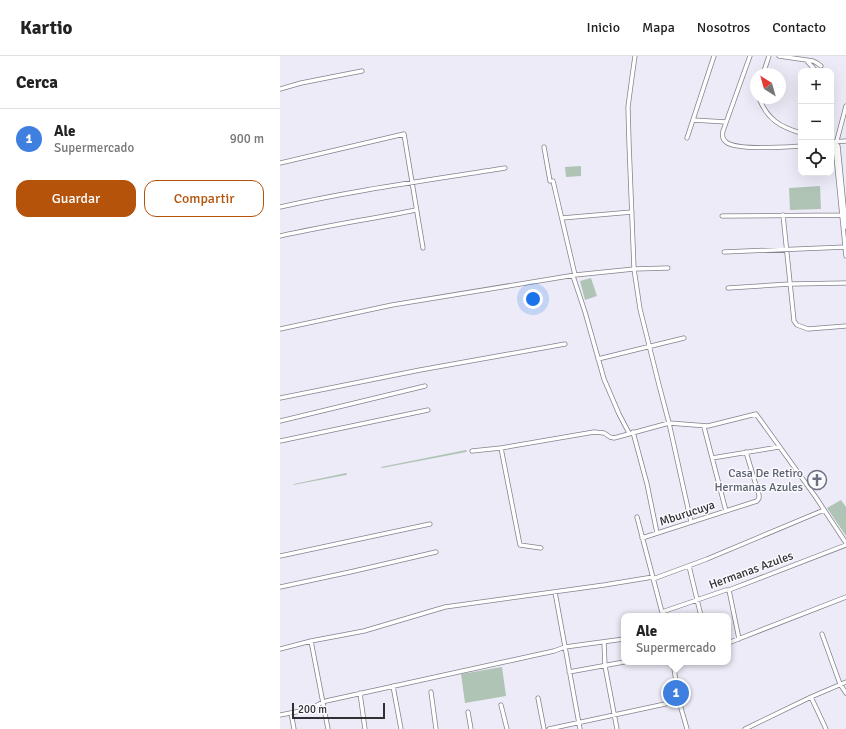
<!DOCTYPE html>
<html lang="es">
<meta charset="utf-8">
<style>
:root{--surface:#fff;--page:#f6f6f6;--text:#222;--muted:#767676;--line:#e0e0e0;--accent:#b45309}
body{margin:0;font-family:Signika,sans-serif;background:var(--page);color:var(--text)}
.controls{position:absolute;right:12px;top:12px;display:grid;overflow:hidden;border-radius:8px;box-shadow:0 4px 16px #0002}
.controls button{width:36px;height:36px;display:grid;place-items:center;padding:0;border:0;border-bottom:1px solid var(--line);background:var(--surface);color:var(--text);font:20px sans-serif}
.compass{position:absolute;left:470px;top:12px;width:36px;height:36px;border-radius:50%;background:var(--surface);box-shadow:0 4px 16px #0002;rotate:323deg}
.scale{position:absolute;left:12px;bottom:10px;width:93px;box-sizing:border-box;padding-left:4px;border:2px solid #302f33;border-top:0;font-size:11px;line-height:14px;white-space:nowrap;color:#302f33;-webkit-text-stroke:3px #faf9fe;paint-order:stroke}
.you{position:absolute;left:253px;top:243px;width:14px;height:14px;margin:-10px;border:3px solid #fff;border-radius:50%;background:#1a73e8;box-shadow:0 0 0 6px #1a73e833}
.badge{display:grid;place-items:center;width:26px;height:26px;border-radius:50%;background:var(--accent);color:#fff;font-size:13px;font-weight:700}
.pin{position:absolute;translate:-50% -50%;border:2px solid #fff;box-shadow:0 1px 4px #0006}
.popup{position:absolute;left:341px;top:557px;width:110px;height:52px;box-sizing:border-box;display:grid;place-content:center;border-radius:8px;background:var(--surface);filter:drop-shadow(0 1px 3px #0005);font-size:13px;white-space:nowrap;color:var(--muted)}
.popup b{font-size:15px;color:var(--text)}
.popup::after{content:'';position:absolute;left:50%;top:100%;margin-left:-8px;border:8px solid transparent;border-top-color:var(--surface)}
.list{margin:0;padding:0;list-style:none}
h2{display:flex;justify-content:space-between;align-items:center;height:52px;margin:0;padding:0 16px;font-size:17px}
h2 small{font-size:13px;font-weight:400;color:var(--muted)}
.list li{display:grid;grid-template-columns:26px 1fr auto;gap:12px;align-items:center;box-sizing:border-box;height:60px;padding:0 16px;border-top:1px solid var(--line)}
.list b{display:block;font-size:15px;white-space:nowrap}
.list p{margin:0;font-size:13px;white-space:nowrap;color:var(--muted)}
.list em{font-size:13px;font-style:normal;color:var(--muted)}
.actions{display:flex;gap:8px;padding:12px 16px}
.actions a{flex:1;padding:9px 0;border:1px solid var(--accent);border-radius:12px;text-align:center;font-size:14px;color:var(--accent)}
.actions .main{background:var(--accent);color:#fff}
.icon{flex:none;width:22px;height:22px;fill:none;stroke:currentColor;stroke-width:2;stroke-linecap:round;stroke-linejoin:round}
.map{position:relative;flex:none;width:566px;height:673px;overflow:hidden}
header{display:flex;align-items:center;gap:24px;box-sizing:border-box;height:56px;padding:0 20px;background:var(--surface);border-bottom:1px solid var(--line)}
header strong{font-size:19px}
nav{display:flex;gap:22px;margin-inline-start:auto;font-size:14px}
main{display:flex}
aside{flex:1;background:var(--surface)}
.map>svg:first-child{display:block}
</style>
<header>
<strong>Kartio</strong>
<nav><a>Inicio</a><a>Mapa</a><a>Nosotros</a><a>Contacto</a></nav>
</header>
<main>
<aside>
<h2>Cerca<small></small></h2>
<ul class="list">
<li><span class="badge" style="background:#3f7fe0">1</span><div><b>Ale</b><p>Supermercado</p></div><em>900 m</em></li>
</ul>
<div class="actions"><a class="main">Guardar</a><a>Compartir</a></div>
</aside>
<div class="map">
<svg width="566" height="673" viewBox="0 0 566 673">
<rect width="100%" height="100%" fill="#edebf7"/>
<path fill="#b0c4b6" d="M301,110V120L286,121L285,111Z
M540,130L541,153L510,154L509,132Z
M311,222L317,240L305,244L300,225Z
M186,394L187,395L186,396L102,412L101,411Z
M66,417L67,418L66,419L13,429L14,428Z
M561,444L566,451V480L547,452Z
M222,611L226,640L185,647L181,618Z"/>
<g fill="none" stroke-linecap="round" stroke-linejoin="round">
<g stroke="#84828d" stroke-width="5">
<path id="minor" d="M355,0L352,21L348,51L349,87L354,213L360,253L379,329L389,367L411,466
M470,0L443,75C442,79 442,83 446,86C457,95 506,91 521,90
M499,0L533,5L537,7L541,10
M527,5L536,15
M483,18L489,0
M0,33L21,27L82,15
M479,42C487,63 500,71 521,77
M566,50L556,88L555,90L566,200
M413,64L446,66
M407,82L434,0
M551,86L566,85
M556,88L558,90L566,171
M264,91L270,125
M0,107L124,78L143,192
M273,125L295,219
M0,151C74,134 150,124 225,112
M503,159L514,265L517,269L528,273L566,270
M442,160L565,159
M282,162L352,156
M0,180C45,170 91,163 136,154
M444,196L566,191
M293,220L305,256L324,323L339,358L349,377
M448,232L510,228L566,227
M0,273L112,249L295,219L354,213L388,212
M318,303L404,282
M0,342L140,314L285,288
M0,365L145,330
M424,371L446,455
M353,376L367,428L377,477
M0,385L148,354
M221,392L240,489L261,492
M192,395L221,392L314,376L324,377L330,381L334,382L389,367L428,370L476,358L535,440L566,487
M432,402L499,391
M357,461L383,560
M362,482L477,445L479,442V439L466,396
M0,500L150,468
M409,510L421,560
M373,523L427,503L544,454
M0,531L70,516L156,496
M449,534L459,583
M275,536L300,673
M382,556L446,534H449L566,489
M542,578L560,628L566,637
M31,585L48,673
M324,586L325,610L337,673
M448,587L566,541
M0,593L31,585L84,575L165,551L324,529L373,521
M393,606L399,645L407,673
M393,609L400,606
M289,616L344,606
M113,630L121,673
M151,636L156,673
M80,637L85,673
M531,641L546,673
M258,642L264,673
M221,649L227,673
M188,656L191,673
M11,657L14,673
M0,659L31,653L39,648L46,645L274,595L285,591L344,583
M269,673L399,645
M465,673L531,641L566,626"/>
</g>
<use href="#minor" stroke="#fff" stroke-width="3.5"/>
</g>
<defs>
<g id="church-ring" transform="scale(1)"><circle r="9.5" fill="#faf9fe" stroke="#6b7280" stroke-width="1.5"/><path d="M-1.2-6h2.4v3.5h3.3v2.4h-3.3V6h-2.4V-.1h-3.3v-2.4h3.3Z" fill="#6b7280"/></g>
</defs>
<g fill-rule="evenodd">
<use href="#church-ring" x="537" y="424"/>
</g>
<g text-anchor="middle" stroke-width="3" stroke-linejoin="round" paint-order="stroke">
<g font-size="12" fill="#5b616d" stroke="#faf9fe" text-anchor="end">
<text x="523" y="421">Casa De Retiro<tspan x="523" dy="14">Hermanas Azules</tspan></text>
</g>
<g font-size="12" fill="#302f33" stroke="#faf9fe">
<text transform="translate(407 457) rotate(-18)" y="4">Mburucuya</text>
<text transform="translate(471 514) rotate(-20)" y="4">Hermanas Azules</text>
</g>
</g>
</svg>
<div class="controls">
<button>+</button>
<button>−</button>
<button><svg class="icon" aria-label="locate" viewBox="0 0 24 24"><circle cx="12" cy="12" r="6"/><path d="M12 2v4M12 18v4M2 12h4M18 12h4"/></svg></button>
</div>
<svg class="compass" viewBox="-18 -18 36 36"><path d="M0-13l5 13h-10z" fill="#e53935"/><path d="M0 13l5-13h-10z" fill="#767676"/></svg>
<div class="scale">200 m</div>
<div class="you"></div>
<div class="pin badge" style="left:396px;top:637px;background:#3f7fe0">1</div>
<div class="popup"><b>Ale</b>Supermercado</div>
</div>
</main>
